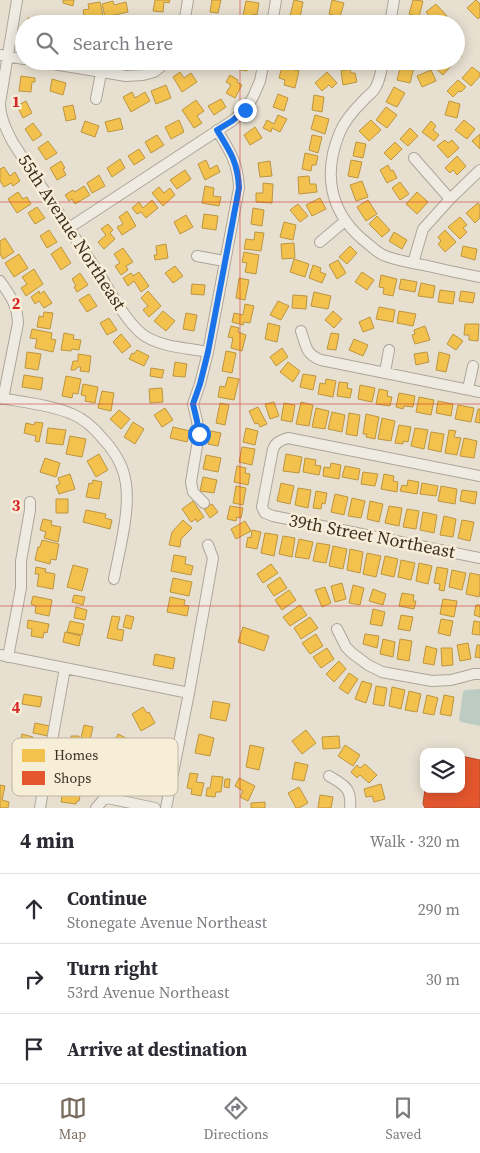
<!DOCTYPE html>
<meta charset="utf-8">
<style>
:root{--surface:#fff;--page:#f7f7f7;--text:#2b2b33;--muted:#7c7c81;--line:#e1e1e2;--accent:#786c5e}
body{margin:0;font-family:"Source Serif 4",serif;background:var(--page);color:var(--text)}
.controls{position:absolute;right:15px;bottom:15px;display:grid;overflow:hidden;border-radius:10px;box-shadow:0 2px 12px #0003}
.controls button{width:45px;height:45px;display:grid;place-items:center;padding:0;border:0;border-bottom:1px solid var(--line);background:var(--surface);color:var(--text);font:25px sans-serif}
.stop{position:absolute;width:15px;height:15px;margin:-11px;border:4px solid #1a73e8;border-radius:50%;background:#fff}
.stop.end{background:#1a73e8;border-color:#fff;box-shadow:0 1px 5px #0008}
.list{margin:0;padding:0;list-style:none}
h2{display:flex;justify-content:space-between;align-items:center;height:65px;margin:0;padding:0 20px;font-size:21px}
h2 small{font-size:16px;font-weight:400;color:var(--muted)}
.list li{display:grid;grid-template-columns:32px 1fr auto;gap:15px;align-items:center;box-sizing:border-box;height:70px;padding:0 20px;border-top:1px solid var(--line)}
.list b{display:block;font-size:19px;white-space:nowrap}
.list p{margin:0;font-size:16px;white-space:nowrap;color:var(--muted)}
.list em{font-size:16px;font-style:normal;color:var(--muted)}
.icon{flex:none;width:28px;height:28px;fill:none;stroke:currentColor;stroke-width:2;stroke-linecap:round;stroke-linejoin:round}
.map{position:relative;flex:none;width:480px;height:808px;overflow:hidden}
.search{position:absolute;background:var(--surface);box-shadow:0 2px 12px #0003;left:15px;right:15px;top:15px;height:55px;display:flex;align-items:center;gap:12px;box-sizing:border-box;padding:0 18px;border-radius:28px;color:var(--muted);font-size:19px}
.sheet{height:275px;background:var(--surface)}
nav{display:flex;justify-content:space-around;align-items:center;box-sizing:border-box;height:70px;border-top:1px solid var(--line);background:var(--surface);font-size:14px;color:var(--muted)}
nav a{display:grid;justify-items:center;gap:2px}
nav .on{color:var(--accent)}
.map>svg:first-child{display:block}
</style>
<div class="map">
<svg width="480" height="808" viewBox="0 0 480 808">
<rect width="100%" height="100%" fill="#e7e0d1"/>
<path fill="#bcccc2" d="M480,689V726L461,722L459,720L463,692L465,690Z"/>
<path fill="#f2c14e" stroke="#bc9540" d="M63,0H74L73,6L63,3Z
M155,0H170L169,3L164,2L163,12L153,11Z
M211,0H221L218,13L210,12L212,0Z
M294,0L303,2L300,18L290,16Z
M332,0L344,3L340,17L329,14Z
M413,0L423,1L419,17L409,14Z
M476,0L480,4V17L478,19L467,8Z
M113,1L114,5L126,2L128,12L105,17L102,4Z
M246,1L259,3L257,15L253,14L252,22L242,20Z
M100,2L103,16L85,20L83,10L89,9L88,4Z
M436,4L447,16L438,24H436L426,12Z
M28,18L40,20L39,24H27Z
M456,40L464,41L461,57L456,56Z
M191,61H208L203,69Z
M237,61H249L247,71L235,69Z
M356,61H367L364,67L355,63Z
M440,61H448L452,65L443,75L434,67Z
M401,64L414,67L410,83L397,80Z
M282,67L299,71L295,88L284,85L285,80L279,78Z
M472,67L480,73V76L471,86L462,78Z
M350,69L351,73H355L357,82L343,85L341,71Z
M431,70L436,81L422,87L417,76Z
M180,72L184,78L191,73L197,82L182,92L173,77Z
M327,72L337,83L332,88L329,85L322,91L315,83Z
M230,75L238,80L237,82L242,85L235,98L226,93L231,85L226,82Z
M21,76L35,78V82H32L31,92L19,91Z
M52,79L66,83L63,95L50,91Z
M458,80L466,87L461,92L459,91L453,97L447,91Z
M166,85L171,98L156,104L151,91Z
M394,87L405,93L397,107L386,102Z
M132,92L135,98L145,92L150,101L131,112L123,97Z
M278,94L288,98L284,111L273,107Z
M314,95L324,97L322,112L312,110Z
M221,99L226,107L214,115L208,106Z
M196,100L204,111L197,116L202,123L194,128L182,110Z
M26,101L32,113L23,118L17,106Z
M449,101L460,104L457,118L445,115Z
M73,105L76,119L66,121L63,107Z
M386,107L397,115L387,128L376,120Z
M278,115L287,119L280,132L272,128L271,132L263,128L267,120L274,124Z
M315,115L329,119L325,134L311,129Z
M120,118L123,129L108,132L105,122Z
M179,120L184,132L171,139L165,127Z
M371,120L381,130L369,141L359,131Z
M464,120L475,129L467,139L455,130Z
M85,121L99,126L95,137L81,132Z
M431,121L436,126L433,130L439,135L434,141L422,132Z
M33,123L42,135L33,141L25,129Z
M255,127L262,138L250,145L244,135Z
M410,128L418,136L408,146L400,139Z
M480,134V149L472,141Z
M157,135L164,145L151,153L145,142Z
M312,135L322,137L318,153L309,150Z
M445,140L448,143L452,140L459,148L448,158L437,146Z
M48,141L57,153L46,160L38,148Z
M356,142L366,144L363,158L353,156Z
M395,142L402,149L391,160L384,153Z
M139,149L145,158L134,165L128,156Z
M305,153L318,156L316,165H312L311,171L302,169Z
M457,156L466,166L457,175L453,170L450,173L445,168Z
M120,159L125,168L112,177L107,168Z
M206,160L210,169L217,165L220,172L205,180L198,164Z
M351,160L362,162L358,178L348,176Z
M61,161L65,168L63,169L66,175L57,180L50,168Z
M270,161L272,176L260,177L258,163Z
M388,165L391,171L393,170L397,178L387,183L380,170Z
M4,167L10,176L15,172L20,181L13,186L11,183L4,187L0,181V169Z
M185,170L191,179L177,189L170,180Z
M99,175L105,186L92,193L87,183Z
M309,176L310,184H316L317,192L299,194L298,177Z
M362,181L368,197L356,201L350,185Z
M400,182L409,194L400,200L392,188Z
M263,183L273,184L272,203L256,202V193H263Z
M84,186L90,195L75,204L72,199L69,201L65,195L73,190L75,192Z
M205,186L214,188L213,196L221,197L219,206L202,203Z
M159,187L164,193L170,188L175,195L163,206L152,193Z
M18,192L23,199L27,197L31,204L17,213L8,199Z
M417,192L428,202L417,214L406,204Z
M320,198L326,209L312,216L306,205Z
M152,200L158,208L146,218L141,212L137,214L132,208L139,202L143,208Z
M368,200L377,214L366,221L357,207Z
M478,203L480,206V215L479,216L480,218L475,223L466,213Z
M298,204L308,216L300,222L290,210Z
M37,207L45,218L35,224L28,213Z
M253,208L264,210L262,226L251,224Z
M127,211L136,226L122,235L117,227L123,224L119,217Z
M204,214L218,216L216,230L202,228Z
M186,215L193,227L180,234L174,222Z
M377,216L390,230L382,237L369,224Z
M460,217L467,225L463,228L467,232L460,239L448,227Z
M284,222L296,225L293,240L280,237Z
M108,224L113,230L110,233L115,239L104,249L98,242L106,235L101,229Z
M49,230L57,242L47,248L40,236Z
M445,230L456,242L445,252L438,244L441,241L438,237Z
M255,232L264,233L261,251L244,249L246,239L254,240Z
M394,232L407,240L402,249L389,241Z
M5,238L14,252L3,259L0,254V241Z
M294,243L295,258L282,259L281,244Z
M166,244L168,258L155,260L154,255H157L156,246Z
M350,246L357,253L347,264L339,257Z
M463,246L477,249L475,260L461,256Z
M61,247L71,263L61,270L51,254Z
M123,248L133,262L126,266L128,270L121,275L115,266L120,263L114,254Z
M244,252L259,255L256,274L245,272L247,263L242,262Z
M19,254L28,268L14,277L5,263Z
M294,259L309,264L305,277L290,272Z
M338,260L346,273L337,279L329,265Z
M313,265L321,268L320,272L326,274L322,283L309,278Z
M175,266L183,276L173,283L165,273Z
M34,269L43,284L26,296L21,288L27,284L22,277Z
M139,272L149,286L141,292L134,281L128,286L123,278L131,273L133,276Z
M362,272L374,280L367,290L355,282Z
M80,273L88,285L77,292L74,287L76,286L72,279Z
M381,275L397,279L393,296L383,294L384,288L379,287Z
M239,278L249,280L245,300L236,298Z
M401,279L417,282L415,292L399,289Z
M421,283L435,286L433,298L418,296Z
M192,284L205,285L204,295L191,294Z
M440,290L455,292L453,304L438,302Z
M39,291L40,294L44,291L52,303L44,308L39,301L35,304L31,297Z
M148,291L161,306L149,317L143,310L148,306L141,298Z
M461,291L475,293L473,303L459,301Z
M314,292L331,296L328,309L311,306Z
M89,294L97,306L87,312L79,300Z
M293,295L307,296L306,309L292,308Z
M278,301L289,306L281,320L270,315Z
M245,304L254,306L250,323L244,322L243,325L232,322L234,313L243,315Z
M379,307L395,310L393,322L376,319Z
M163,311L175,321L166,331L154,321Z
M333,311L342,319L334,328L325,320Z
M399,311L416,314L413,326L397,323Z
M44,312L53,313L50,329L37,327L39,316L43,317Z
M186,313L197,315L194,331L183,329Z
M370,317L374,328L363,332L359,322Z
M109,318L117,330L107,335L100,323Z
M268,323L280,326L277,342L265,339Z
M465,324H479L478,341L469,340V335H464Z
M231,326L239,328L238,332L246,335L242,351L231,348L233,338L228,337Z
M425,326L430,340L415,344L412,335L415,334L414,330Z
M32,329L52,333L51,339L56,340L53,352L35,348L37,339L30,338Z
M64,333L74,335L73,339L81,340L79,350L72,349L71,351L61,350Z
M331,333L339,334L336,350L327,349Z
M121,334L131,346L122,353L113,342Z
M453,334L463,341L456,350L447,344Z
M354,339L368,345L363,356L349,350Z
M282,348L288,357L276,366L270,357Z
M137,350L149,356L144,366L129,359L132,353L134,354Z
M226,351L236,353L232,373L222,371Z
M27,352L41,354L38,370L25,368Z
M427,352L429,362L416,365L414,354Z
M439,352L450,355L446,372L436,370Z
M78,354L91,356L89,372L80,371L81,367H78L75,370H71L73,361H78Z
M175,362L187,364L185,377L173,376Z
M288,362L300,371L293,382L280,372Z
M151,368L164,370L162,378L150,376Z
M303,374L316,376L313,390L300,387Z
M24,375L43,378L41,390L22,387Z
M66,376L81,379L78,394L73,393L72,398L62,396Z
M228,377L239,379L234,400L218,397L220,386L225,387Z
M326,379L336,381L333,397L318,394L320,383L325,384Z
M339,382L348,383L347,388L352,389L350,398L337,396Z
M83,384L98,387L95,403L85,401L86,396L81,395Z
M360,385L375,388L372,402L358,399Z
M162,388L163,402L150,403L149,389Z
M379,389L388,391L387,396L392,397L390,406L376,404Z
M102,391L114,393L111,411L98,408Z
M399,393L415,396L413,407L404,406L403,409L396,407Z
M419,397L434,400L431,415L416,412Z
M438,401L453,404L451,416L436,413Z
M274,402L279,416L270,419L265,404Z
M301,402L313,405L309,426L296,424Z
M220,403L229,405L225,425L216,423Z
M284,403L295,405L292,422L281,420Z
M458,405L474,408L471,422L455,419Z
M258,407L267,424L260,427L258,423L255,424L249,411Z
M165,408L173,420L162,427L154,415Z
M316,408L329,411L325,429L312,427Z
M478,409H480V423L475,422Z
M119,410L130,419L121,429L110,419Z
M332,412L345,415L342,432L328,429Z
M349,413L360,415L357,436L346,434Z
M366,414L379,417L375,439L366,437L367,434H363Z
M382,418L395,421L391,441L378,439Z
M35,422L43,423L39,442L35,441L36,436L24,433L26,423L34,425Z
M133,422L144,429L135,444L124,437Z
M399,425L411,427L408,442L403,441V444L395,443Z
M173,427L190,431L187,442L170,438Z
M48,428L66,430L63,445L46,443Z
M246,428L258,431L255,445L243,442Z
M415,428L428,430L424,449L411,446Z
M449,430L456,431L454,437L461,438L457,455L445,453Z
M211,431L221,433L218,446L208,444Z
M431,432L444,434L441,452L428,449Z
M70,436L86,439L82,457L66,454Z
M464,438L477,441L474,458L460,456Z
M242,447L255,449L252,465L239,462Z
M99,454L108,470L96,477L87,461Z
M286,454L302,457L299,473L283,471Z
M206,455L221,458L218,472L203,469Z
M45,458L60,463L56,477L40,472Z
M305,458L316,460L315,465L321,466L319,475L303,472Z
M331,463L341,465L339,479L323,476L324,467L330,468Z
M237,466L246,468L245,473L250,474L248,485L234,482Z
M345,466L360,469L358,480L342,477Z
M363,472L378,474L375,486L361,484Z
M70,474L75,489L59,494L56,486L60,484L58,478Z
M384,474L394,476L393,481L398,482L397,492L381,489Z
M203,477L217,480L214,493L200,491Z
M93,480L102,482L99,499L86,497L89,483L92,484Z
M408,480L419,482L417,494L400,491L402,485L407,486Z
M281,483L294,486L290,504L277,501Z
M422,483L438,486L436,496L420,494Z
M236,486L246,488L243,505L233,503Z
M441,486L457,489L455,504L438,501Z
M298,488L311,490L308,508L295,505Z
M462,490L477,492L475,504L460,501Z
M316,491L327,493L325,504L322,503L321,509L313,508Z
M335,494L348,497L344,515L331,512Z
M352,498L365,501L361,518L348,516Z
M56,499H68V513H56Z
M193,501L204,517L197,522L196,519L191,522L182,509Z
M370,501L383,504L379,522L367,519Z
M212,504L218,512L210,518L204,509Z
M230,506L243,508L241,518L237,517L236,521L227,519Z
M389,506L402,508L399,526L385,523Z
M407,509L419,511L416,529L403,527Z
M86,510L106,514L105,518L112,520L110,529L83,522Z
M423,512L437,515L434,533L420,530Z
M444,516L456,519L453,537L440,535Z
M43,519L52,521L51,525L61,527L58,542L44,538L46,532L40,530Z
M183,520L192,528L181,539L180,547L169,545L172,532Z
M462,520L474,522L470,541L458,538Z
M245,521L251,531L236,539L231,529Z
M252,530L261,532L257,549L246,547L248,537L251,538Z
M265,533L278,535L274,556L261,553Z
M283,536L295,538L292,557L279,554Z
M299,539L313,542L309,559L295,557Z
M42,540L59,544L56,560L51,559L50,564L35,560L38,547H40Z
M317,543L330,545L326,563L313,561Z
M333,546L347,549L343,569L329,566Z
M350,549L363,552L360,573L347,570Z
M367,553L381,556L376,577L363,574Z
M174,555L186,557L185,564L193,566L191,575L171,571Z
M385,556L398,559L394,577L381,574Z
M401,560L415,563L411,580L398,577Z
M419,563L432,566L428,584L416,581Z
M271,564L278,573L263,583L257,574Z
M73,565L88,569L82,591L67,587Z
M36,567L46,569L45,572L55,574L53,589L37,586L39,574H35Z
M437,567L448,569L444,591L439,590L440,584L434,583Z
M452,570L466,573L462,590L449,587Z
M470,573L480,575V590L479,597L466,594Z
M280,577L287,588L274,596L267,586Z
M173,578L192,582L189,596L170,592Z
M342,583L346,599L335,602L331,586Z
M353,585L364,588L360,605L349,603Z
M325,587L331,603L322,607L315,590Z
M373,589L386,594L383,605L369,601Z
M289,590L296,600L282,610L275,600Z
M402,593L414,595L413,601H416L414,609L399,606Z
M74,595L85,597L83,605L72,602Z
M33,596L52,600L49,616L35,613L36,606L31,604Z
M170,597L185,600L184,605L189,606L187,616L167,612Z
M443,599L457,601L454,617L440,614Z
M300,605L307,615L290,626L283,617Z
M476,605H480V617L474,615Z
M76,607L87,610L85,620L74,618Z
M373,609L385,612L382,626L370,624Z
M126,615L134,617L131,629L123,627Z
M401,615L413,617L410,631L398,629Z
M112,616L120,617L117,629L124,630L122,641L107,638Z
M310,617L318,628L301,639L294,628Z
M441,619L453,621L450,636L438,633Z
M28,620L49,624L47,633L44,632L43,638L31,636L32,629L27,628Z
M70,621L84,624L82,635L67,632Z
M474,621L480,622V635L472,634Z
M243,627L269,636L264,651L238,642Z
M65,632L81,636L79,646L63,642Z
M316,634L323,646L310,654L302,643Z
M365,634L379,636L377,648L363,644Z
M383,639L395,642L393,657L380,654Z
M400,639L412,641L409,661L397,659Z
M468,643L471,659L460,661L457,645Z
M477,645H480V658L475,657Z
M426,646L437,649L434,665L423,663Z
M327,648L334,659L321,668L313,657Z
M441,648H452L453,665L442,666Z
M155,654L175,658L173,669L153,665Z
M339,661L346,669L334,682L326,674Z
M349,673L358,679L348,694L339,688Z
M362,681L372,684L366,703L355,699Z
M376,686L387,688L384,706L373,704Z
M392,687L405,690L401,709L389,706Z
M409,691L421,694L417,712L405,710Z
M24,694L42,697L40,707L22,704Z
M427,695L438,698L434,715L423,713Z
M444,695L454,697L451,716L440,714Z
M213,701L230,704L226,721L210,718Z
M143,707L147,713L149,712L155,723L141,731L132,714Z
M35,723L50,726L48,736L33,733Z
M84,725L93,727L90,740L81,738Z
M306,730L316,743L302,754L292,741Z
M22,734L33,737L31,745L38,746L36,756L16,751L17,743L20,744Z
M118,734L132,741L126,753L112,747Z
M199,734L214,738L210,756L195,753Z
M71,736H79V755H69V746H71Z
M339,736L340,748L323,749L322,737Z
M250,745L264,748L259,770L246,767Z
M345,745L360,755L353,766L338,756Z
M295,762L308,765L304,781L292,779Z
M365,764L377,775L369,783L360,775L357,778L351,772L357,765L360,768Z
M190,773L198,774L196,782L204,783L201,796L191,794L192,789L187,788Z
M212,776L223,777L221,792H216L215,797L206,796L207,788H210Z
M239,778L255,786L248,801L240,797L243,791L235,786Z
M65,779L81,782L78,795L80,796L79,801H77L76,804L61,802Z
M225,779H230L229,788L224,787Z
M381,784L385,799L374,802L372,796L366,797L364,789Z
M0,785L5,786L2,800L9,802L8,808H0Z
M299,787L308,803L299,808H296L288,793Z
M320,795L333,797L331,808H318Z
M265,802V808H251V803Z"/>
<path fill="#e4572e" stroke="#b24b2a" d="M461,756L480,760V808H425L423,804L425,789H461Z"/>
<g fill="none" stroke-linecap="round" stroke-linejoin="round">
<g stroke="#ada599" stroke-width="12">
<path id="minor" d="M17,0L0,103C0,117 6,129 12,141C41,186 70,231 100,275C111,293 126,321 142,334C159,347 187,348 208,352
M184,24L188,0
M272,24L276,0
M390,24L394,0
M0,55L24,59
M35,61L126,76L143,75L154,72L168,61
M383,61C381,71 380,82 374,90C371,94 366,97 363,101C354,110 345,120 340,132C323,172 329,210 362,239C369,244 375,251 383,255C397,261 413,263 428,266C445,270 463,274 480,277
M96,99L101,73
M414,158L450,199
M69,228L232,121L245,110L253,97L260,81L264,61
M320,242L345,221
M197,256L224,261
M413,263L423,229L450,199L480,170
M0,281C11,297 17,304 18,323L3,399
M301,331C306,345 305,354 321,360L480,392
M385,372L389,350
M468,389L473,366
M0,398C22,402 52,405 72,414C85,419 95,429 104,440C115,452 124,468 126,484C130,513 119,551 114,579
M480,476L288,438C281,440 276,442 273,449L262,507L265,513L273,516L480,558
M204,503L193,492L191,482L199,434L197,421L193,404L200,384L208,352L239,188C238,163 230,151 217,130
M337,629L346,647L352,653L368,665L382,672L432,681L451,680L474,674H480
M0,655L189,693
M8,657L21,588V561L30,510V502
M329,776C345,785 352,789 350,808
M40,808L65,668
M96,808L103,800L107,798L155,808
M166,808L189,693L213,558L208,545"/>
</g>
<use href="#minor" stroke="#efebe3" stroke-width="10"/>
</g>
<g fill="none" stroke-linecap="round" stroke-linejoin="round">
<path stroke="#1a73e8" stroke-width="6" d="M199,434L197,421L193,404L200,384L208,352L239,188C238,163 230,151 217,130L232,121L245,110"/>
</g>
<path fill="none" stroke="#d62828" stroke-width="1" stroke-opacity="0.55" d="M240,0V24M240,61V808M0,202H480M0,404H480M0,606H480"/>
<g text-anchor="middle" stroke-width="5" stroke-linejoin="round" paint-order="stroke">
<g font-size="18" fill="#3d2e20" stroke="#f7eed8">
<text transform="translate(72 232) rotate(57)" y="6">55th Avenue Northeast</text>
<text transform="translate(372 536) rotate(11)" y="6">39th Street Northeast</text>
</g>
</g>
<rect x="12" y="738" width="166" height="58" rx="8" fill="#f7eed8" stroke="#bfb4a1" stroke-width="1"/>
<rect x="22" y="749" width="23" height="13" fill="#f2c14e"/>
<rect x="22" y="771" width="23" height="14" fill="#e4572e"/>
<g font-size="14" fill="#3d2e20">
<text x="54" y="760">Homes</text>
<text x="54" y="783">Shops</text>
</g>
<g font-size="16" text-anchor="middle" font-weight="bold" fill="#d62828" stroke="#f7eed8" stroke-width="5" stroke-linejoin="round" paint-order="stroke">
<text x="16" y="107">1</text>
<text x="16" y="309">2</text>
<text x="16" y="511">3</text>
<text x="16" y="713">4</text>
</g>
</svg>
<div class="controls">
<button><svg class="icon" aria-label="layers" viewBox="0 0 24 24"><path d="M12 4l9 5-9 5-9-5zM3 14l9 5 9-5"/></svg></button>
</div>
<div class="stop" style="left:199px;top:434px"></div>
<div class="stop end" style="left:245px;top:110px"></div>
<div class="search"><svg class="icon" aria-label="search" viewBox="0 0 24 24"><circle cx="10" cy="10" r="6"/><path d="M15 15l6 6"/></svg>Search here</div>
</div>
<section class="sheet">
<h2>4 min<small>Walk · 320 m</small></h2>
<ul class="list">
<li><svg class="icon" aria-label="ahead" viewBox="0 0 24 24"><path d="M12 20V5M6 11l6-6 6 6"/></svg><div><b>Continue</b><p>Stonegate Avenue Northeast</p></div><em>290 m</em></li>
<li><svg class="icon" aria-label="right" viewBox="0 0 24 24"><path d="M7 20v-9h11M14 6l5 5-5 5"/></svg><div><b>Turn right</b><p>53rd Avenue Northeast</p></div><em>30 m</em></li>
<li><svg class="icon" aria-label="arrive" viewBox="0 0 24 24"><path d="M6 21V4h12l-3 4 3 4H6"/></svg><div><b>Arrive at destination</b></div></li>
</ul>
</section>
<nav>
<a class="on"><svg class="icon" aria-label="map" viewBox="0 0 24 24"><path d="M3 6l6-2 6 2 6-2v14l-6 2-6-2-6 2zM9 4v14M15 6v14"/></svg>Map</a>
<a><svg class="icon" aria-label="directions" viewBox="0 0 24 24"><path d="M12 3l9 9-9 9-9-9zM9 14v-3h6M13 9l2 2-2 2"/></svg>Directions</a>
<a><svg class="icon" aria-label="saved" viewBox="0 0 24 24"><path d="M7 4h10v16l-5-4-5 4z"/></svg>Saved</a>
</nav>
